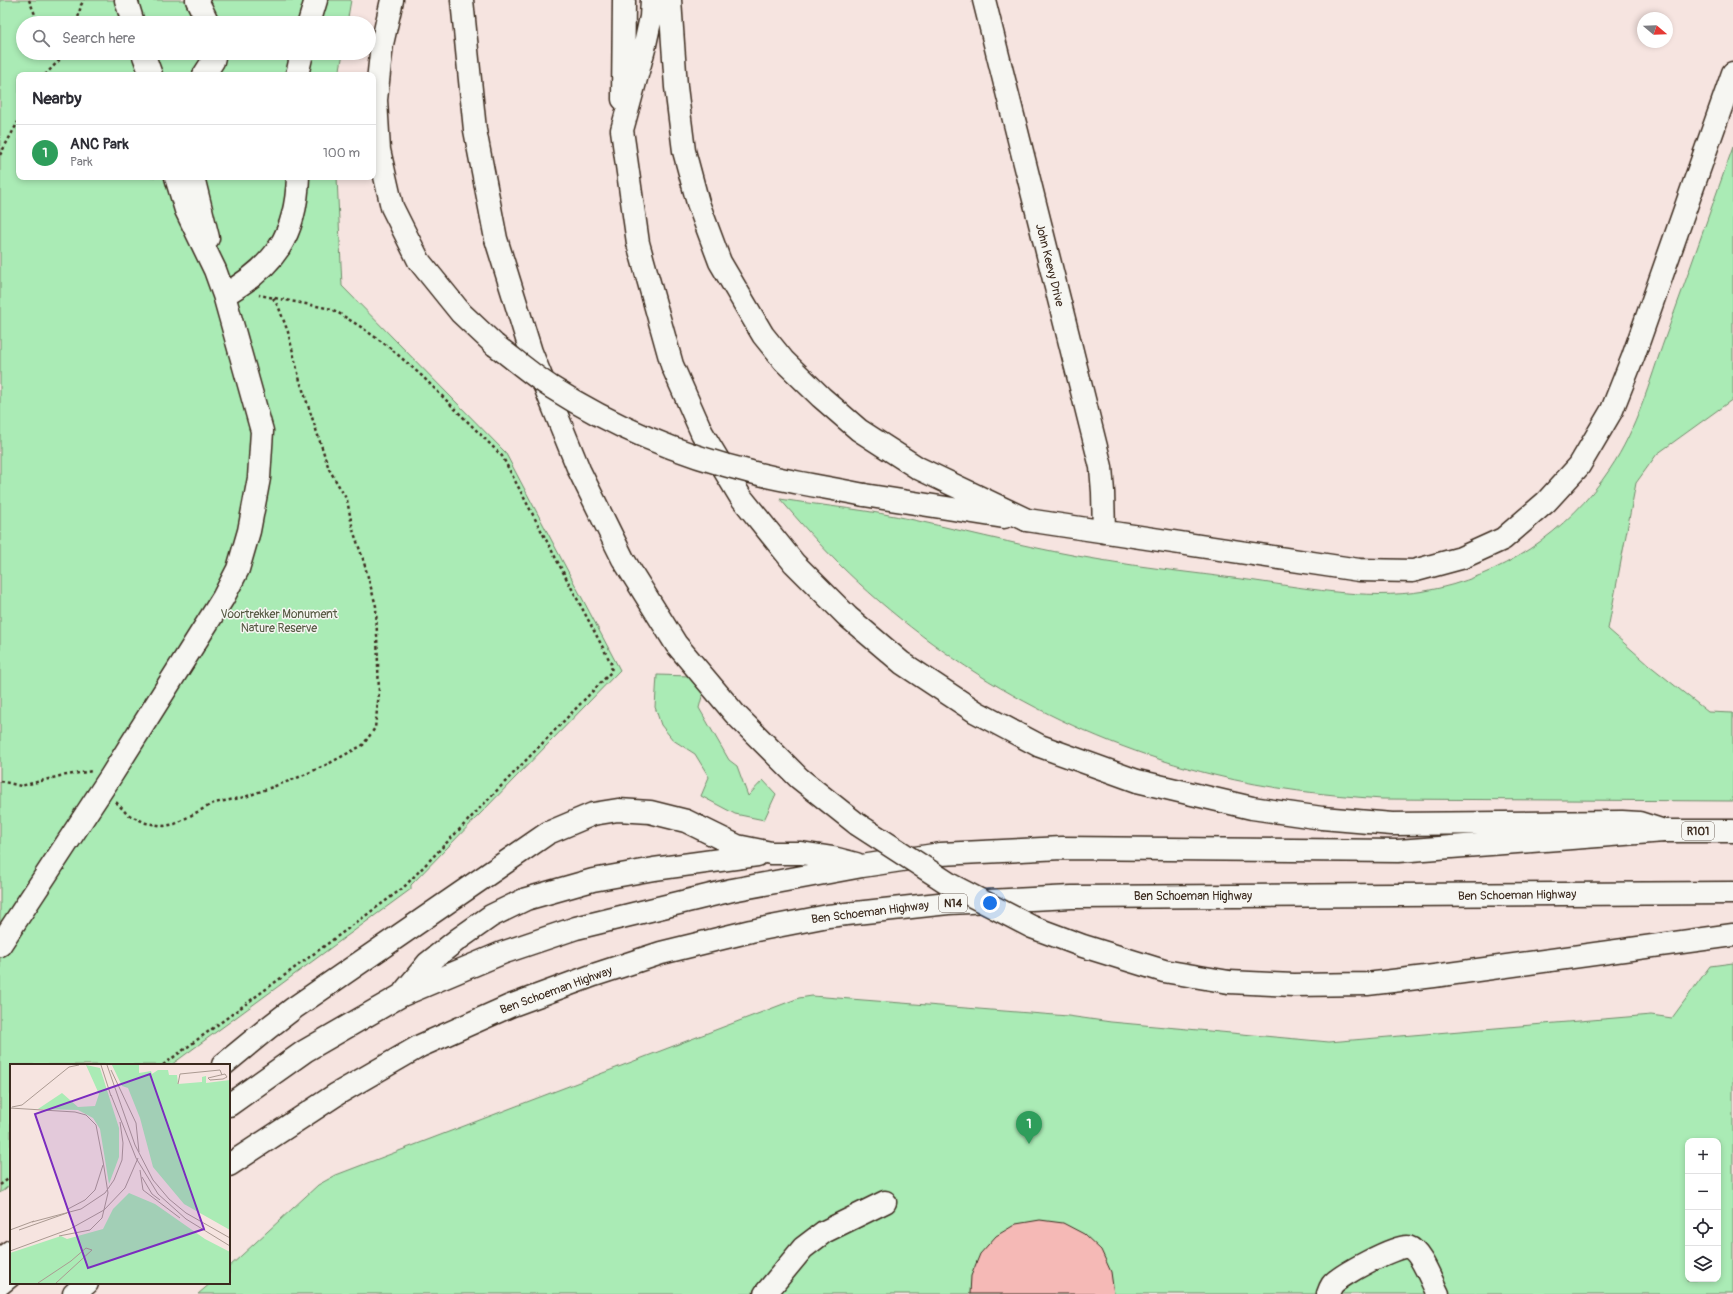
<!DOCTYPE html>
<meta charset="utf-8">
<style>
:root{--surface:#fff;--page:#f2f2f3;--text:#2b2b33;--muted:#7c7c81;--line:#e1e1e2;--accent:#0f766e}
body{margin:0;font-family:Pangolin,sans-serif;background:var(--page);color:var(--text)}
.controls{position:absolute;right:12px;bottom:12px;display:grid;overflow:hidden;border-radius:8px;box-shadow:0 2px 6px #0003}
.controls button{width:36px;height:36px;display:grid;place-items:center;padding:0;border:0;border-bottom:1px solid var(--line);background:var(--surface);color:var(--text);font:20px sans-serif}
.compass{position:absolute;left:1637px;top:12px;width:36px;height:36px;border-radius:50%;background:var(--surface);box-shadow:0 2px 6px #0003;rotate:109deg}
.you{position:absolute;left:990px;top:903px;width:14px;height:14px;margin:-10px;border:3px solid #fff;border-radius:50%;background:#1a73e8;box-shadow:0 0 0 6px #1a73e833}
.badge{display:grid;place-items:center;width:26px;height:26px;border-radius:50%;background:var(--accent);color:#fff;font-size:13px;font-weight:700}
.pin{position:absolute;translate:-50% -33px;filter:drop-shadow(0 1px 2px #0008)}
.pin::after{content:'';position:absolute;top:21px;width:14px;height:12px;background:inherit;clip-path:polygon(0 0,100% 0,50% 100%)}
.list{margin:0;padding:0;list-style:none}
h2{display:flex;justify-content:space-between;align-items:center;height:52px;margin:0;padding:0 16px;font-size:17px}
h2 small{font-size:13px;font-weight:400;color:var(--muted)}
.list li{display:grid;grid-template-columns:26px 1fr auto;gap:12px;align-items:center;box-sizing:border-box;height:56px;padding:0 16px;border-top:1px solid var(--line)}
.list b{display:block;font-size:15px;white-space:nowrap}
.list p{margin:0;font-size:13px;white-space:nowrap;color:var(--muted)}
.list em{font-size:13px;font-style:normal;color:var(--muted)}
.icon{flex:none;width:22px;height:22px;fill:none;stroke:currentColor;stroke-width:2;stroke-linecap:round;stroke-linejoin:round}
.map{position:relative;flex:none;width:1733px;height:1294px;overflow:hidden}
.search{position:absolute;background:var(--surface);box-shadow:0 2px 6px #0003;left:16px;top:16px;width:360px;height:44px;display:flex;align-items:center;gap:10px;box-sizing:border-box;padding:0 14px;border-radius:22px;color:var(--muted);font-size:15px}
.panel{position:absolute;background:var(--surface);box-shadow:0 2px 6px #0003;left:16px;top:72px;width:360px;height:108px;border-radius:8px}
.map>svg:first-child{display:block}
</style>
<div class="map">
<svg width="1733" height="1294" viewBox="0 0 1733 1294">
<rect width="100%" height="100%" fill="#f6e4e0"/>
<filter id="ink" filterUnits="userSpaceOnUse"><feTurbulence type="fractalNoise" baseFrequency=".025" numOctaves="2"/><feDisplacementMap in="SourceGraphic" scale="8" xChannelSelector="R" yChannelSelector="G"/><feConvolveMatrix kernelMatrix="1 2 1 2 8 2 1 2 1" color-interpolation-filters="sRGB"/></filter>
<g filter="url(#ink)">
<path fill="#aaebb5" stroke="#728a6a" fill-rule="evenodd" d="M0,0H351L347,23H23V53H343L339,75H19V177H337L342,286L505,452L620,670L411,885V889L171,1065H11V1184L0,1193Z
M1733,147V399L1657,454L1636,483L1608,629L1649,665L1708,712L1733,713V801L1382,799C1326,795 1269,789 1214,775C1073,740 942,666 839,564C818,543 799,521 780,499C825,506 870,510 914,520C977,534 1038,550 1101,560C1147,568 1195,573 1241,579C1302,587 1364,601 1425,591C1500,578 1568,532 1610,469C1637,429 1649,383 1665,338C1688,275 1710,211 1733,147Z
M657,675L690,676L705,685L699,708L729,760L737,766L748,796L763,780L776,794L764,820L735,814L701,796L709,777L695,754L673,740L661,725L655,707Z
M1733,963V1294H198L211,1283H229V1267L318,1185L336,1175L799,998L812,996L1068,1016L1111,1022L1329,1042L1651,1015L1672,1018L1710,966ZM1688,1141H1718V1279H1688Z"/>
<path fill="#f5b9b6" stroke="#3b2a1e" d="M1040,1220L1063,1223L1084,1234L1101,1250L1111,1272L1114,1294H970L971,1276L980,1254L996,1236L1016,1224Z"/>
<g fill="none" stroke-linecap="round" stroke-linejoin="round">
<g stroke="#3b2a1e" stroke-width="25">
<path id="minor" d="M126,0L133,23
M197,0L208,23
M984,0L1101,467L1103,492L1104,532
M309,23L316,0
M143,53L151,75
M204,75L213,61L215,53
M297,75L302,53
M193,177L208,238
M224,295C275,266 296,236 298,177
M1027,520L1359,570L1413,571L1461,558L1503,539L1546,502L1579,466L1612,410L1633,357L1733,73
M0,945L111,776L223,598L238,569L249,531L259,478L262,431L224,295L215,270L186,210L176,177
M765,1294L803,1248L824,1232L885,1202
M1328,1294C1329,1291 1330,1288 1332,1285C1338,1276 1398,1244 1408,1247C1421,1251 1432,1283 1438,1294"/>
</g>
<g stroke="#3b2a1e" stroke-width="25">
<path id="major" d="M392,0L382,44L376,100L379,150L392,207L419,261L461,313L495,345
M462,0L475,130L496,239L531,352L579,470L623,559L676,644L735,714L799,778L857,824
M652,0L651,17L644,49L622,130L638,243L672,365L702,433L740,496L794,563L848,617L902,663L976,712L1040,746L1137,781L1252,808L1322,818L1392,824L1622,822L1639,823L1664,831H1733
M670,0L676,87L684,151L698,203L720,262L763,335L784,361L821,397L859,430L918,468L1027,520
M623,99L624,0
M864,495L1004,517
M1229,982L1294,985L1367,984L1434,976L1733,935"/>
</g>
<g stroke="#3b2a1e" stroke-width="25">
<path id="highway" d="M404,992L428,963L457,940L491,916L526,899L593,880L654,869L757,855
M223,1065L268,1028L294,1008L548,833L593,814L618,810L650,812L686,821L737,846L771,853H801L833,858L856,864
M229,1105L305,1051L402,995L502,953L576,928L732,890L862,866L941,854L1062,848L1398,851L1664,831
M229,1165L337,1094L420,1046L510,1006L594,975L661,953L751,931L828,916L948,903L1072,897L1733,893
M0,1260L11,1251
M0,1284L11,1275
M74,1294L87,1283"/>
</g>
<path stroke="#3b2a1e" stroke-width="2.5" stroke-dasharray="3 3" stroke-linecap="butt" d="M29,0L36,17L43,23
M77,23L81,5L84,0
M45,75L66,53
M0,155L19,120
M0,781L21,786L60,776L93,771
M116,802L127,814L146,823L164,826L175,824L214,803L245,797L297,778L328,764L363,745L375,728L379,693L376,606L363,559L353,530L347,500L329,469L300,381L288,332L279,308L273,298
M163,1065L403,888L611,672L612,665L502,456L422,376L389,347L361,327L332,309L259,295
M0,1185L11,1177"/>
<use href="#minor" stroke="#f6f6f2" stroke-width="22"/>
<use href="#major" stroke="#f6f6f2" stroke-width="22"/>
<use href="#highway" stroke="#f6f6f2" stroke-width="22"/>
<g stroke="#3b2a1e" stroke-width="25" stroke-linecap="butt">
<path id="major-bridge" d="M495,345C514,359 532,375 551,387C612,426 681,455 751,472C788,482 826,487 864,495
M857,824L951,885L1032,927L1083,946L1164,971L1229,982"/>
</g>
<use href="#major-bridge" stroke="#f6f6f2" stroke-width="22"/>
</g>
</g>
<g text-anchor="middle" stroke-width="3" stroke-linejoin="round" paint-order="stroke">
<g fill="#f6f6f2" stroke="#73675e" stroke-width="1">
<rect x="1682" y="822" width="32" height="18" rx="3"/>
<rect x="939" y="894" width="28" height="18" rx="3"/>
</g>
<g font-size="11" font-weight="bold" fill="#3b2a1e">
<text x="1698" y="835">R101</text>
<text x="953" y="907">N14</text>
</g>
<g font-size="12" fill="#3b2a1e" stroke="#f6f6f2">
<text transform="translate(1050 265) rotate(76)" y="4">John Keevy Drive</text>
<text transform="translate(1517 895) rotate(-1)" y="4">Ben Schoeman Highway</text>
<text x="1193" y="900">Ben Schoeman Highway</text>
<text transform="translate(870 912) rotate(-7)" y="4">Ben Schoeman Highway</text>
<text transform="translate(556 990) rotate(-20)" y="4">Ben Schoeman Highway</text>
</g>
<g font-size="12" fill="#575a44" stroke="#f6f6f2">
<text x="279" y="618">Voortrekker Monument<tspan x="279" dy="14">Nature Reserve</tspan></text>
</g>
</g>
<g transform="translate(10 1064)">
<rect width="220" height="220" fill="#f6e4e0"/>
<path d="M76,1L90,4L109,64V93L99,120L90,65L83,54L68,46L28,45L52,29L68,43L85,42L89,30ZM102,1H129V9L141,7L142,10L148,6H158L159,11H167L168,20L192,18V13L196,12V19L220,16V166L174,140L143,103L130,54L118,24L112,22ZM119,129L145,140L195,175L220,188V219H0V189L51,172L57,175L93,165L103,145Z" fill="#aaebb5"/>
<path fill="none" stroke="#ab9a92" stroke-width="1" d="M91,1L101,32M97,1L125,81L143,116L159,135L176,149L220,174M101,6L126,59L129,88M215,10L217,13L213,15L200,16L198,14ZM168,20L170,10L210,6L212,11M101,31L126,94L148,130L176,155L220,182M2,43L12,41L59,3L69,1M0,44L65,48L76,51L86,61L93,97M130,106L133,126L170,154M132,113L142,130L150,136M58,145L75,136L85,126L93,101M22,158L71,145L95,129L104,116L112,96L113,79L110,58M0,166L24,157M9,166L57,149M49,172L80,166L92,154L98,129L93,97M0,187L60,165L94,146L115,124L128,94M28,219L61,197L76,184L82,186L46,219"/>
<path fill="#7b2cbf" fill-opacity="0.15" stroke="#7b2cbf" stroke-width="2" d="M140,10L194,165L78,204L25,50Z"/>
<rect width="220" height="220" fill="none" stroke="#3b2a1e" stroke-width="2"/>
</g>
</svg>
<div class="controls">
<button>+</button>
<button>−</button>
<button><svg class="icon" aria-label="locate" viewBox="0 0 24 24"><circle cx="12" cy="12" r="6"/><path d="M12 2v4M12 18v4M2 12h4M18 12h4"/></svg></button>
<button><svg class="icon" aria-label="layers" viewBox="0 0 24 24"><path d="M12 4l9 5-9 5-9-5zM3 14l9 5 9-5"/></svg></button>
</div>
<svg class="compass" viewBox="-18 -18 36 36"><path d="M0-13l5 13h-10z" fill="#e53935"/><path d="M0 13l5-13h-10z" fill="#7c7c81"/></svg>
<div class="you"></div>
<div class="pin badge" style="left:1029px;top:1144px;background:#2e9e5b">1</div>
<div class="search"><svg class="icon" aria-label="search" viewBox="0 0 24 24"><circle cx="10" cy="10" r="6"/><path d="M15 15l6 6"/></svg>Search here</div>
<section class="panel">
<h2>Nearby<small></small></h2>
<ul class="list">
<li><span class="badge" style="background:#2e9e5b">1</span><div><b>ANC Park</b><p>Park</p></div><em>100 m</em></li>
</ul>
</section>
</div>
